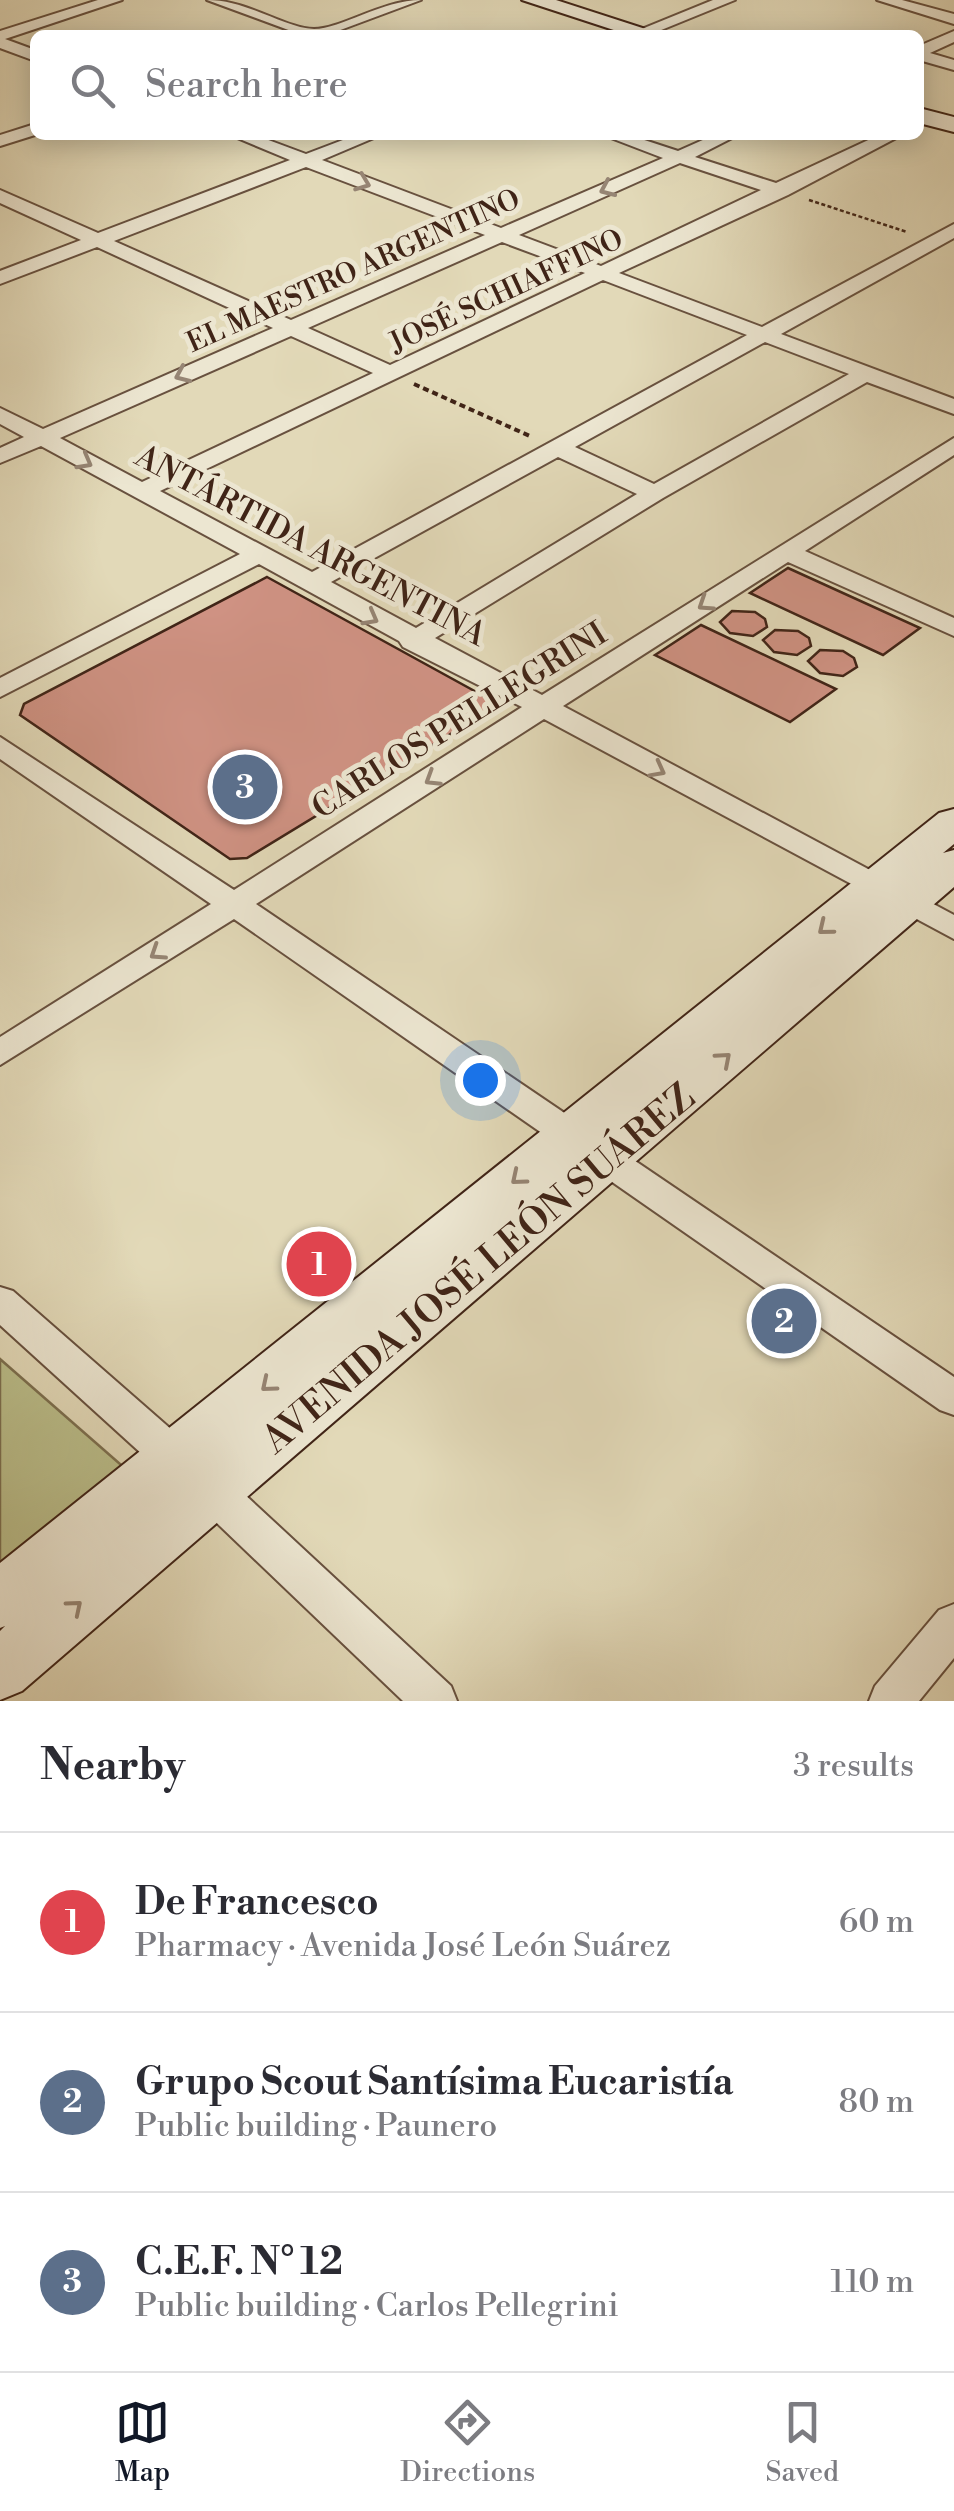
<!DOCTYPE html>
<meta charset="utf-8">
<style>
:root{--surface:#fff;--page:#f2f2f3;--text:#2b2b33;--muted:#7c7c81;--line:#e1e1e2;--accent:#111827}
body{margin:0;font-family:"Libre Bodoni",serif;background:var(--page);color:var(--text)}
.you{position:absolute;left:480px;top:1080px;width:35px;height:35px;margin:-25px;border:8px solid #fff;border-radius:50%;background:#1a73e8;box-shadow:0 0 0 15px #1a73e833}
.badge{display:grid;place-items:center;width:65px;height:65px;border-radius:50%;background:var(--accent);color:#fff;font-size:32px;font-weight:700}
.pin{position:absolute;translate:-50% -50%;border:5px solid #fff;box-shadow:0 2px 10px #0006}
.list{margin:0;padding:0;list-style:none}
h2{display:flex;justify-content:space-between;align-items:center;height:130px;margin:0;padding:0 40px;font-size:42px}
h2 small{font-size:32px;font-weight:400;color:var(--muted)}
.list li{display:grid;grid-template-columns:65px 1fr auto;gap:30px;align-items:center;box-sizing:border-box;height:180px;padding:0 40px;border-top:2px solid var(--line)}
.list b{display:block;font-size:38px;white-space:nowrap}
.list p{margin:0;font-size:32px;white-space:nowrap;color:var(--muted)}
.list em{font-size:32px;font-style:normal;color:var(--muted)}
.icon{flex:none;width:55px;height:55px;fill:none;stroke:currentColor;stroke-width:2;stroke-linecap:round;stroke-linejoin:round}
.map{position:relative;flex:none;width:954px;height:1701px;overflow:hidden}
.search{position:absolute;background:var(--surface);box-shadow:0 5px 25px #0003;left:30px;right:30px;top:30px;height:110px;display:flex;align-items:center;gap:25px;box-sizing:border-box;padding:0 35px;border-radius:15px;color:var(--muted);font-size:38px}
.sheet{height:670px;background:var(--surface)}
nav{display:flex;justify-content:space-around;align-items:center;box-sizing:border-box;height:140px;border-top:2px solid var(--line);background:var(--surface);font-size:28px;color:var(--muted)}
nav a{display:grid;justify-items:center;gap:5px}
nav .on{color:var(--accent)}
.map>svg:first-child{display:block}
</style>
<div class="map">
<svg width="954" height="1701" viewBox="0 0 954 1701">
<rect width="100%" height="100%" fill="#e2d9b8"/>
<filter id="stains"><feTurbulence type="fractalNoise" baseFrequency=".002" numOctaves="4"/><feColorMatrix values="0 0 0 0 .2 0 0 0 0 .09 0 0 0 0 .02 0 0 0 .5 -.17"/></filter>
<radialGradient id="worn" r=".72"><stop offset=".6" stop-color="#630" stop-opacity="0"/><stop offset="1" stop-color="#630" stop-opacity=".3"/></radialGradient>
<path fill="#babd8a" stroke="#7d7050" stroke-width="2.5" d="M0,1359L136,1478L0,1590Z"/>
<path fill="#cf9283" stroke="#402417" stroke-width="2.5" d="M788,568L920,628L883,655L750,593Z
M267,577L489,699L490,710L247,858L230,859L20,715L24,704Z
M732,611L755,612L765,619L767,627L753,636L730,633L720,622Z
M701,625L836,689L790,722L655,655Z
M775,630L798,631L809,638L811,646L797,655L774,652L763,640Z
M820,650L843,651L854,658L857,667L843,676L820,673L808,661Z"/>
<g fill="none" stroke-linecap="round" stroke-linejoin="round">
<g stroke="#68513f" stroke-width="4">
<path id="street" d="M98,0H122L5,39L35,50V61L0,48V31Z
M207,0C248,0 284,28 314,29C341,29 382,0 421,0L327,35H302Z
M713,0H735L649,35H627Z
M877,0H902L954,14V24Z
M954,31V42L930,53L954,60V70L919,60V46Z
M35,124V135L0,146V135Z
M230,135H255L306,154L356,135H381L322,160L501,228L663,158L603,135H629L678,151L714,135H738L695,157L776,183L879,135H902L788,195L619,273L762,327L954,224V238L781,334L954,399V414L867,382L663,498L435,638L542,695L954,438V455L805,551L954,618V636L788,562L563,706L954,915V939L544,719L256,904L954,1377V1415L940,1410L234,919L0,1065V1037L211,904L0,759V737L234,890L522,707L403,647L399,641L259,564L0,697V678L240,554L41,446L0,463V448L24,437L0,424V408L43,429L273,328L97,247L0,284V271L81,240L0,203V190L98,233L290,160ZM680,163L761,190L601,266L519,235ZM306,167L485,235L291,320L114,241ZM502,242L585,273L390,365L308,328ZM603,280L747,335L312,572L160,491ZM291,336L373,373L142,482L60,438ZM765,342L849,374L654,484L575,447ZM558,457L637,494L416,628L331,582Z
M0,1287L13,1291L228,1479L451,1686L457,1701H403L198,1505L0,1325Z
M954,1604V1658L919,1701H869L875,1686L939,1610Z"/>
</g>
<g stroke="#402417" stroke-width="4">
<path id="secondary" d="M522,0H556L664,35H629Z
M919,108L954,117V132L919,123Z
M954,809V844L943,853L954,850V887L22,1691L0,1700V1631L5,1626L0,1628V1563L939,813Z"/>
</g>
<path stroke="#402417" stroke-width="2.5" stroke-dasharray="4 2.5" stroke-linecap="butt" d="M809,200L907,232"/>
<path stroke="#402417" stroke-width="4" stroke-dasharray="6 4" stroke-linecap="butt" d="M414,384L532,437"/>
<use href="#street" fill="#ece6d1" fill-rule="evenodd"/>
<use href="#secondary" fill="#ece6d1" fill-rule="evenodd"/>
</g>
<defs><path id="oneway-chevron" d="M-2-3.5L2.5 0L-2 3.5" fill="none" stroke-width="1.6" stroke-linecap="round" stroke-linejoin="round" transform="scale(2.5)"/></defs>
<g stroke="#968574">
<use href="#oneway-chevron" transform="translate(363 183) rotate(21)"/>
<use href="#oneway-chevron" transform="translate(607 189) rotate(156)"/>
<use href="#oneway-chevron" transform="translate(182 375) rotate(156)"/>
<use href="#oneway-chevron" transform="translate(85 462) rotate(29)"/>
<use href="#oneway-chevron" transform="translate(705 604) rotate(147)"/>
<use href="#oneway-chevron" transform="translate(371 618) rotate(29)"/>
<use href="#oneway-chevron" transform="translate(658 770) rotate(28)"/>
<use href="#oneway-chevron" transform="translate(432 779) rotate(148)"/>
<use href="#oneway-chevron" transform="translate(825 928) rotate(141)"/>
<use href="#oneway-chevron" transform="translate(157 953) rotate(147)"/>
<use href="#oneway-chevron" transform="translate(724 1059) rotate(-41)"/>
<use href="#oneway-chevron" transform="translate(518 1178) rotate(140)"/>
<use href="#oneway-chevron" transform="translate(268 1385) rotate(140)"/>
<use href="#oneway-chevron" transform="translate(75 1607) rotate(-40)"/>
</g>
<g text-anchor="middle" stroke-width="10" stroke-linejoin="round" paint-order="stroke">
<g font-size="28" fill="#402417" stroke="#ece6d1">
<text transform="translate(353 270) rotate(-24)" y="10">EL MAESTRO ARGENTINO</text>
<text transform="translate(506 290) rotate(-25)" y="10">JOSÉ SCHIAFFINO</text>
</g>
<g font-size="32" fill="#402417" stroke="#ece6d1">
<text transform="translate(311 545) rotate(28)" y="11">ANTÁRTIDA ARGENTINA</text>
<text transform="translate(459 720) rotate(-32)" y="11">CARLOS PELLEGRINI</text>
</g>
<g font-size="38" fill="#402417" stroke="#ece6d1">
<text transform="translate(478 1268) rotate(-40)" y="13">AVENIDA JOSÉ LEÓN SUÁREZ</text>
</g>
</g>
<rect width="100%" height="100%" filter="url(#stains)"/>
<rect width="100%" height="100%" fill="url(#worn)"/>
</svg>
<div class="you"></div>
<div class="pin badge" style="left:319px;top:1264px;background:#e0444e">1</div>
<div class="pin badge" style="left:784px;top:1321px;background:#5c6f8a">2</div>
<div class="pin badge" style="left:245px;top:787px;background:#5c6f8a">3</div>
<div class="search"><svg class="icon" aria-label="search" viewBox="0 0 24 24"><circle cx="10" cy="10" r="6"/><path d="M15 15l6 6"/></svg>Search here</div>
</div>
<section class="sheet">
<h2>Nearby<small>3 results</small></h2>
<ul class="list">
<li><span class="badge" style="background:#e0444e">1</span><div><b>De Francesco</b><p>Pharmacy · Avenida José León Suárez</p></div><em>60 m</em></li>
<li><span class="badge" style="background:#5c6f8a">2</span><div><b>Grupo Scout Santísima Eucaristía</b><p>Public building · Paunero</p></div><em>80 m</em></li>
<li><span class="badge" style="background:#5c6f8a">3</span><div><b>C.E.F. N° 12</b><p>Public building · Carlos Pellegrini</p></div><em>110 m</em></li>
</ul>
</section>
<nav>
<a class="on"><svg class="icon" aria-label="map" viewBox="0 0 24 24"><path d="M3 6l6-2 6 2 6-2v14l-6 2-6-2-6 2zM9 4v14M15 6v14"/></svg>Map</a>
<a><svg class="icon" aria-label="directions" viewBox="0 0 24 24"><path d="M12 3l9 9-9 9-9-9zM9 14v-3h6M13 9l2 2-2 2"/></svg>Directions</a>
<a><svg class="icon" aria-label="saved" viewBox="0 0 24 24"><path d="M7 4h10v16l-5-4-5 4z"/></svg>Saved</a>
</nav>
